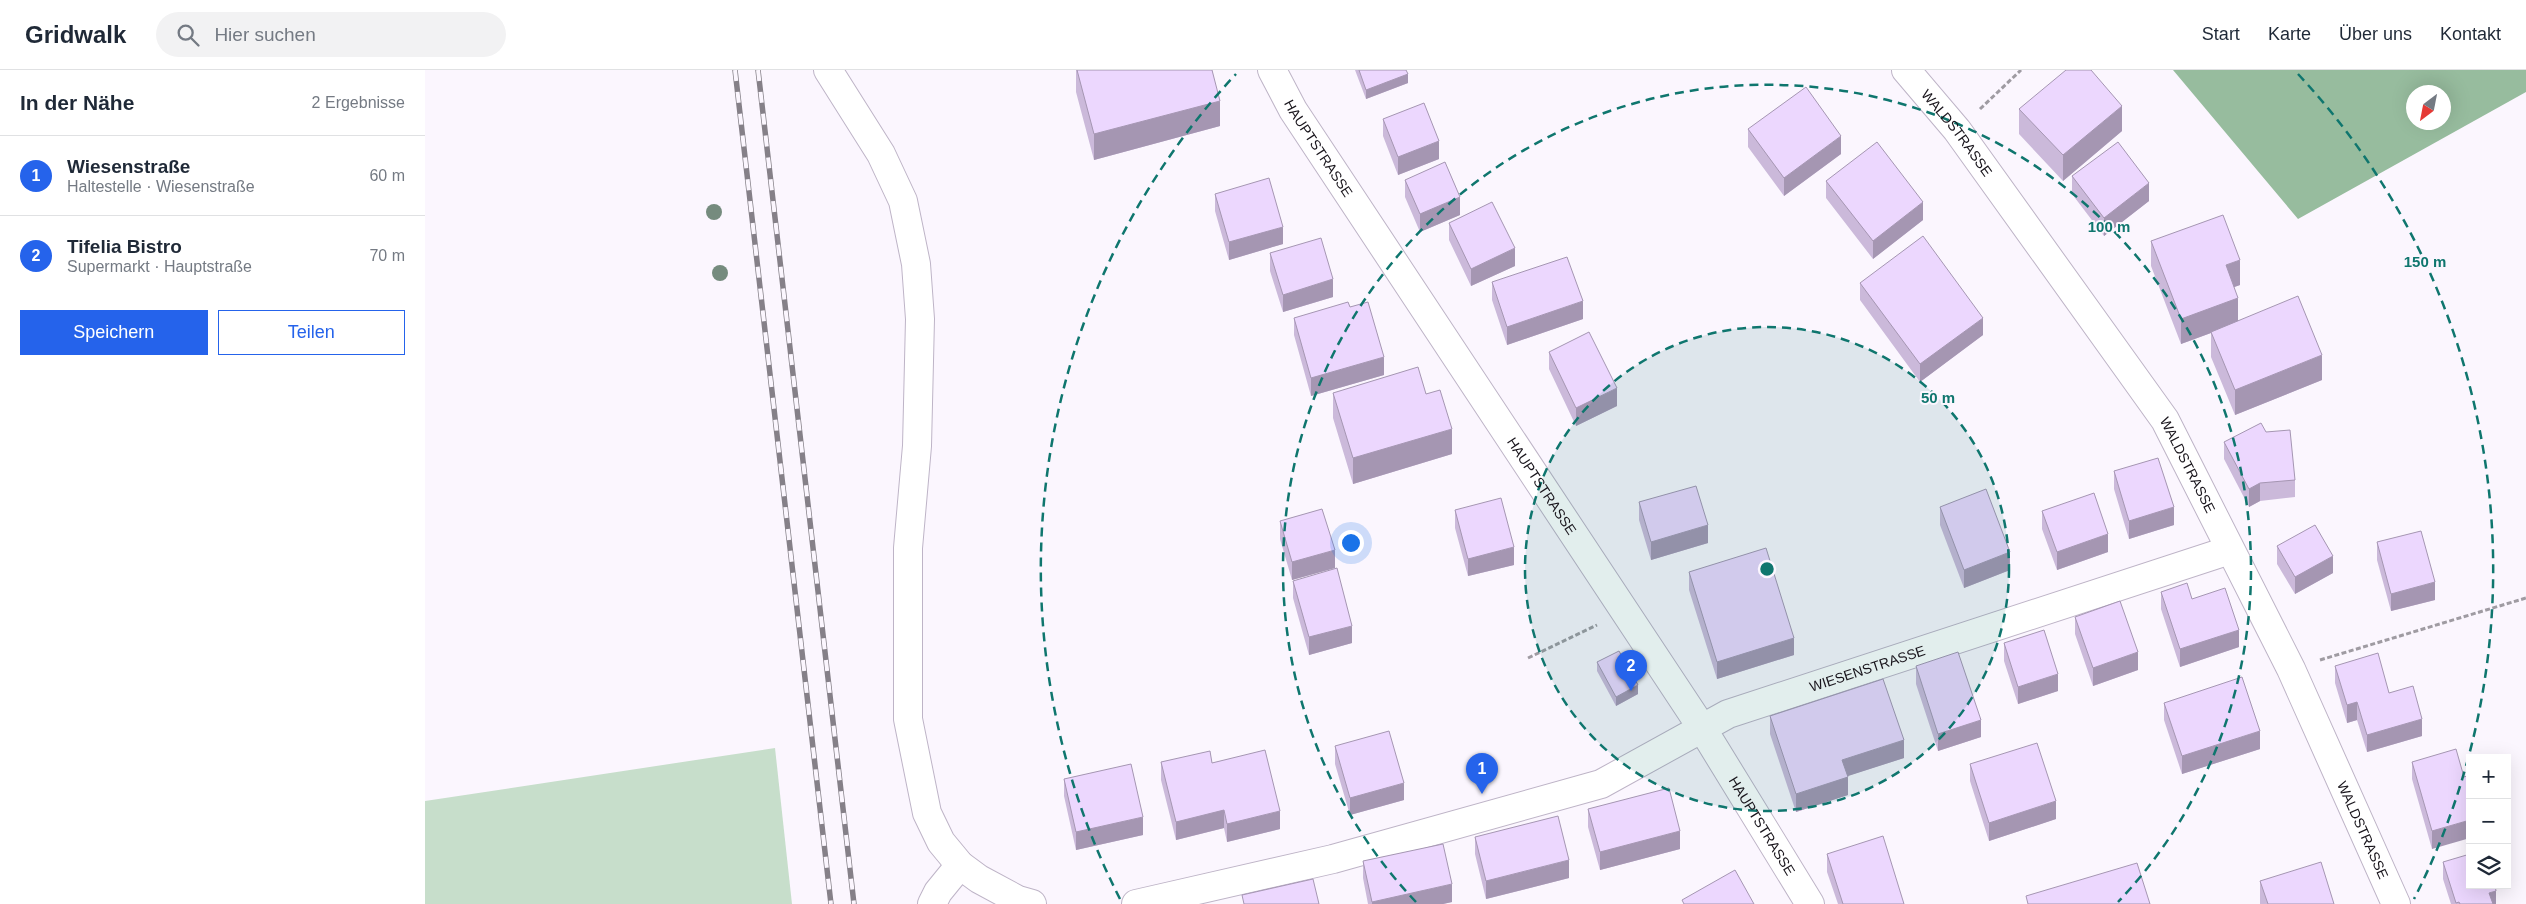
<!DOCTYPE html>
<html lang="de">
<meta charset="utf-8">
<style>
:root{--surface:#fff;--page:#f2f2f3;--text:#1f2937;--muted:#747a83;--line:#e0e1e3;--accent:#2563eb}
body{margin:0;font-family:Helvetica,sans-serif;background:var(--page);color:var(--text)}
.controls{position:absolute;right:15px;bottom:15px;display:grid;overflow:hidden;border-radius:0px;box-shadow:0 5px 20px #0002}
.controls button{width:45px;height:45px;display:grid;place-items:center;padding:0;border:0;border-bottom:1px solid var(--line);background:var(--surface);color:var(--text);font:25px sans-serif}
.compass{position:absolute;left:1981px;top:15px;width:45px;height:45px;border-radius:50%;background:var(--surface);box-shadow:0 5px 20px #0002;rotate:212deg}
.you{position:absolute;left:925px;top:472px;width:18px;height:18px;margin:-12px;border:4px solid #fff;border-radius:50%;background:#1a73e8;box-shadow:0 0 0 8px #1a73e833}
.badge{display:grid;place-items:center;width:32px;height:32px;border-radius:50%;background:var(--accent);color:#fff;font-size:16px;font-weight:700}
.pin{position:absolute;translate:-50% -41px;filter:drop-shadow(0 1px 2px #0008)}
.pin::after{content:'';position:absolute;top:26px;width:18px;height:15px;background:inherit;clip-path:polygon(0 0,100% 0,50% 100%)}
.list{margin:0;padding:0;list-style:none}
h2{display:flex;justify-content:space-between;align-items:center;height:65px;margin:0;padding:0 20px;font-size:21px}
h2 small{font-size:16px;font-weight:400;color:var(--muted)}
.list li{display:grid;grid-template-columns:32px 1fr auto;gap:15px;align-items:center;box-sizing:border-box;height:80px;padding:0 20px;border-top:1px solid var(--line)}
.list b{display:block;font-size:19px;white-space:nowrap}
.list p{margin:0;font-size:16px;white-space:nowrap;color:var(--muted)}
.list em{font-size:16px;font-style:normal;color:var(--muted)}
.actions{display:flex;gap:10px;padding:15px 20px}
.actions a{flex:1;padding:11px 0;border:1px solid var(--accent);border-radius:0px;text-align:center;font-size:18px;color:var(--accent)}
.actions .main{background:var(--accent);color:#fff}
.icon{flex:none;width:28px;height:28px;fill:none;stroke:currentColor;stroke-width:2;stroke-linecap:round;stroke-linejoin:round}
.map{position:relative;flex:none;width:2101px;height:834px;overflow:hidden}
header{display:flex;align-items:center;gap:30px;box-sizing:border-box;height:70px;padding:0 25px;background:var(--surface);border-bottom:1px solid var(--line)}
header strong{font-size:24px}
nav{display:flex;gap:28px;margin-inline-start:auto;font-size:18px}
.search{width:350px;height:45px;background:var(--page);display:flex;align-items:center;gap:12px;box-sizing:border-box;padding:0 18px;border-radius:28px;color:var(--muted);font-size:19px}
main{display:flex}
aside{flex:1;background:var(--surface)}
.map>svg:first-child{display:block}
</style>
<header>
<strong>Gridwalk</strong>
<div class="search"><svg class="icon" aria-label="search" viewBox="0 0 24 24"><circle cx="10" cy="10" r="6"/><path d="M15 15l6 6"/></svg>Hier suchen</div>
<nav><a>Start</a><a>Karte</a><a>Über uns</a><a>Kontakt</a></nav>
</header>
<main>
<aside>
<h2>In der Nähe<small>2 Ergebnisse</small></h2>
<ul class="list">
<li><span class="badge">1</span><div><b>Wiesenstraße</b><p>Haltestelle · Wiesenstraße</p></div><em>60 m</em></li>
<li><span class="badge">2</span><div><b>Tifelia Bistro</b><p>Supermarkt · Hauptstraße</p></div><em>70 m</em></li>
</ul>
<div class="actions"><a class="main">Speichern</a><a>Teilen</a></div>
</aside>
<div class="map">
<svg width="2101" height="834" viewBox="0 0 2101 834">
<rect width="100%" height="100%" fill="#fbf6fe"/>
<path fill="#c7decb" d="M350,678L367,834H0V731Z"/>
<path fill="#97bc9e" fill-rule="evenodd" d="M1748,0H2101V22L1873,149ZM1988,22H2018V52H1988Z"/>
<g fill="none" stroke-linecap="round" stroke-linejoin="round">
<g stroke="#beb4c7" stroke-width="30">
<g id="street">
<path d="M403,0L456,84L478,131L491,194L495,249L492,376L483,478V649L502,743L516,772L535,795L554,809L593,830L607,834"/>
<path id="s1" d="M847,0L868,40L1277,658L1385,834"/>
<path id="s2" d="M1481,0L1532,60L1740,350L1866,599L1971,834"/>
<path d="M507,834L513,822L535,795"/>
<path id="s3" d="M711,834L908,789L1176,714L1303,644L1805,480"/>
</g>
</g>
<path stroke="#9f9ba2" stroke-width="3" stroke-dasharray="5 2.5" stroke-linecap="butt" d="M1555,39L1596,0
M1103,588L1172,555
M1895,590L2101,528"/>
<use href="#street" stroke="#fff" stroke-width="28"/>
<g stroke="#858088" stroke-width="5.5">
<path id="rail" d="M310,0L406,834
M333,0L429,834"/>
</g>
<use href="#rail" stroke="#fbf6fe" stroke-width="4" stroke-dasharray="11" stroke-linecap="butt"/>
</g>
<g fill="#758b7e">
<circle cx="289" cy="142" r="8"/>
<circle cx="295" cy="203" r="8"/>
</g>
<path fill="#cbb9da" d="M651,0H787L795,56L669,90L651,22Z
M930,0H981L983,13L941,29Z
M1594,39L1697,61L1638,111L1594,64Z
M958,49L1014,89L973,105L958,66Z
M1323,59L1416,84L1359,126L1323,77Z
M1647,106L1724,131L1679,166L1647,124Z
M980,110L1035,145L995,162L980,127Z
M1401,111L1498,150L1448,189L1401,128Z
M790,124L858,174L804,190L790,141Z
M1024,153L1090,196L1046,216L1024,170Z
M1726,171L1815,215L1809,217L1813,250L1897,310L1810,345L1786,287V263L1756,274L1726,196Z
M845,183L908,227L858,242L845,201Z
M1067,212L1158,249L1082,275L1067,230Z
M1435,213L1558,265L1495,312L1435,230Z
M869,248L959,305L886,326L869,265Z
M1124,282L1192,336L1151,356L1124,299Z
M908,323L1001,324L1027,384L928,414L908,348Z
M1841,362L1870,410V427L1835,431L1824,437L1799,389V372Z
M1689,401L1749,455L1704,469L1689,419Z
M1214,432L1283,473L1226,490L1214,450Z
M1515,437L1585,500L1539,518L1515,455Z
M1030,440L1089,495L1043,506L1030,458Z
M1617,441L1683,482L1632,500L1617,459Z
M855,451L910,498L867,510L855,469Z
M1952,472L2010,530L1966,541L1952,490Z
M1852,476L1908,503L1870,524L1852,494Z
M1264,502L1369,585L1292,609L1264,520Z
M868,511L927,573L884,585L868,528Z
M1736,522L1767,529L1814,577L1755,597L1736,539Z
M1650,547L1713,600L1668,616L1650,564Z
M1579,573L1633,621L1593,634L1579,591Z
M1172,592L1213,624L1191,636L1172,601Z
M1491,596L1556,667L1513,681L1491,614Z
M1910,596L1964,623L1997,666L1942,682L1932,650L1922,653L1910,613Z
M1739,633L1835,679L1757,704L1739,650Z
M1345,646L1479,688L1422,706L1423,725L1371,742L1345,664Z
M910,676L979,730L925,745L910,694Z
M736,692L787,693L855,759L802,772L799,758L751,770L736,710Z
M1987,692L2039,707L2007,779L1987,709Z
M1545,694L1631,749L1564,771L1545,711Z
M639,709L718,765L651,780L639,726Z
M1163,739L1255,779L1175,800L1163,757Z
M1050,767L1144,808L1061,829L1050,784Z
M1402,784L1479,834H1413L1402,802Z
M938,791L1027,832L1018,834H943L938,808Z
M2018,792L2071,834H2026L2018,809Z
M1835,811L1909,834H1835Z"/>
<path fill="#a596b2" d="M983,4V13L941,29V20Z
M795,31V56L669,90V64Z
M1697,36V61L1638,111V85Z
M1416,66V84L1359,126V108Z
M1014,71V89L973,105V87Z
M1724,113V131L1679,166V148Z
M1035,127V145L995,162V144Z
M1498,132V150L1448,189V171Z
M858,157V174L804,190V172Z
M1090,178V196L1046,216V199Z
M1815,190V215L1801,220V195Z
M908,209V227L858,242V225Z
M1813,228V253L1756,274V249Z
M1158,231V249L1082,275V257Z
M1558,248V265L1495,312V294Z
M1897,285V310L1810,345V320Z
M959,287V305L886,326V308Z
M1192,318V336L1151,356V338Z
M1027,359V384L928,414V388Z
M1835,413V431L1824,437V419Z
M1749,437V455L1704,469V451Z
M1283,455V473L1226,490V472Z
M1683,464V482L1632,500V482Z
M1089,477V495L1043,506V489Z
M910,480V498L867,510V492Z
M1585,482V500L1539,518V500Z
M1908,486V503L1870,524V507Z
M2010,512V530L1966,541V524Z
M927,556V573L884,585V567Z
M1814,560V577L1755,597V579Z
M1369,568V585L1292,609V592Z
M1713,582V600L1668,616V598Z
M1633,604V621L1593,634V617Z
M1213,615V624L1191,636V627Z
M1932,632V650L1922,653V635Z
M1997,649V666L1942,682V665Z
M1556,650V667L1513,681V664Z
M1835,661V679L1757,704V686Z
M1479,670V688L1417,708V690Z
M1423,707V725L1371,742V724Z
M979,713V730L925,745V728Z
M1631,731V749L1564,771V753Z
M799,740V758L751,770V752Z
M855,741V759L802,772V754Z
M718,747V765L651,780V762Z
M2045,750V768L2007,779V761Z
M1255,761V779L1175,800V782Z
M1144,790V808L1061,829V811Z
M1027,814V832L1018,834H947V832Z
M2071,821V834H2064V823Z"/>
<path fill="#ecd7fe" stroke="#a596b2" d="M652,0H787L795,31L669,64Z
M934,0H981L983,4L941,20Z
M1641,0H1666L1697,36L1638,85L1594,39Z
M1381,17L1416,66L1359,108L1323,59Z
M999,33L1014,71L973,87L958,49Z
M1452,72L1498,132L1448,171L1401,111Z
M1693,72L1724,113L1679,148L1647,106Z
M1020,92L1035,127L995,144L980,110Z
M844,108L858,157L804,172L790,124Z
M1067,132L1090,178L1046,199L1024,153Z
M1798,145L1815,190L1801,195L1813,228L1756,249L1726,171Z
M1498,166L1558,248L1495,294L1435,213Z
M896,168L908,209L858,225L845,183Z
M1142,187L1158,231L1082,257L1067,212Z
M1873,226L1897,285L1810,320L1786,262Z
M923,232L925,237L943,232L959,287L886,308L869,248Z
M1164,262L1192,318L1151,338L1124,282Z
M993,297L1001,324L1015,320L1027,359L928,388L908,323Z
M1836,353L1841,362L1865,360L1870,410L1835,413L1824,419L1799,372Z
M1733,388L1749,437L1704,451L1689,401Z
M1271,416L1283,455L1226,472L1214,432Z
M1561,419L1585,482L1539,500L1515,437Z
M1669,423L1683,464L1632,482L1617,441Z
M1076,428L1089,477L1043,489L1030,440Z
M897,439L910,480L867,492L855,451Z
M1890,455L1908,486L1870,507L1852,476Z
M1996,461L2010,512L1966,524L1952,472Z
M1341,478L1369,568L1292,592L1264,502Z
M912,498L927,556L884,567L868,511Z
M1762,513L1767,529L1800,518L1814,560L1755,579L1736,522Z
M1695,531L1713,582L1668,598L1650,547Z
M1619,560L1633,604L1593,617L1579,573Z
M1194,581L1213,615L1191,627L1172,592Z
M1533,582L1556,650L1513,664L1491,596Z
M1953,583L1964,623L1988,616L1997,649L1942,665L1932,632L1922,635L1910,596Z
M1817,607L1835,661L1757,686L1739,633Z
M1458,609L1479,670L1417,690L1423,707L1371,724L1345,646Z
M964,661L979,713L925,728L910,676Z
M1612,673L1631,731L1564,753L1545,694Z
M2031,679L2039,707L2045,705V750L2007,761L1987,692Z
M840,680L855,741L802,754L799,740L751,752L736,692L785,681L787,693Z
M706,694L718,747L651,762L639,709Z
M1244,718L1255,761L1175,782L1163,739Z
M1133,746L1144,790L1061,811L1050,767Z
M1458,766L1479,834H1418L1402,784Z
M1018,774L1027,814L947,832L938,791Z
M2045,784V815H2070L2071,821L2064,823L2068,834H2035L2034,832L2031,833L2018,792Z
M1896,792L1909,834H1843L1835,811Z
M1712,793L1725,834H1603L1601,826Z
M1310,800L1329,834H1259L1257,830Z
M888,809L894,834H819L817,825Z"/>
<circle cx="1342" cy="499" r="242" fill="#0f766e" fill-opacity=".12"/>
<g fill="none" stroke="#0f766e" stroke-width="2.5" stroke-dasharray="9 6">
<circle cx="1342" cy="499" r="242"/>
<path d="M991 832A484 484 0 1 1 1693 832"/>
<path d="M695 829A726 726 0 0 1 811 4M1873 4A726 726 0 0 1 1989 829"/>
</g>
<g text-anchor="middle" stroke-width="4" stroke-linejoin="round" paint-order="stroke">
<g font-size="14" fill="#18141b" stroke="#fbf6fe">
<text dy="5" stroke="none"><textPath href="#s2" startOffset="81">WALDSTRASSE</textPath></text>
<text dy="5" stroke="none"><textPath href="#s1" startOffset="91">HAUPTSTRASSE</textPath></text>
<text dy="5" stroke="none"><textPath href="#s2" startOffset="486">WALDSTRASSE</textPath></text>
<text dy="5" stroke="none"><textPath href="#s1" startOffset="496">HAUPTSTRASSE</textPath></text>
<text dy="5" stroke="none"><textPath href="#s3" startOffset="772">WIESENSTRASSE</textPath></text>
<text dy="5" stroke="none"><textPath href="#s1" startOffset="901">HAUPTSTRASSE</textPath></text>
<text dy="5" stroke="none"><textPath href="#s2" startOffset="891">WALDSTRASSE</textPath></text>
</g>
</g>
<circle cx="1342" cy="499" r="8" fill="#0f766e" stroke="#fbf6fe" stroke-width="2.5"/>
<g font-size="15" text-anchor="middle" font-weight="bold" fill="#0f766e" stroke="#fbf6fe" stroke-width="4" stroke-linejoin="round" paint-order="stroke">
<text x="1684" y="162">100 m</text>
<text x="2000" y="197">150 m</text>
<text x="1513" y="333">50 m</text>
</g>
</svg>
<div class="controls">
<button>+</button>
<button>−</button>
<button><svg class="icon" aria-label="layers" viewBox="0 0 24 24"><path d="M12 4l9 5-9 5-9-5zM3 14l9 5 9-5"/></svg></button>
</div>
<svg class="compass" viewBox="-18 -18 36 36"><path d="M0-13l5 13h-10z" fill="#e53935"/><path d="M0 13l5-13h-10z" fill="#747a83"/></svg>
<div class="you"></div>
<div class="pin badge" style="left:1057px;top:724px">1</div>
<div class="pin badge" style="left:1206px;top:621px">2</div>
</div>
</main>
